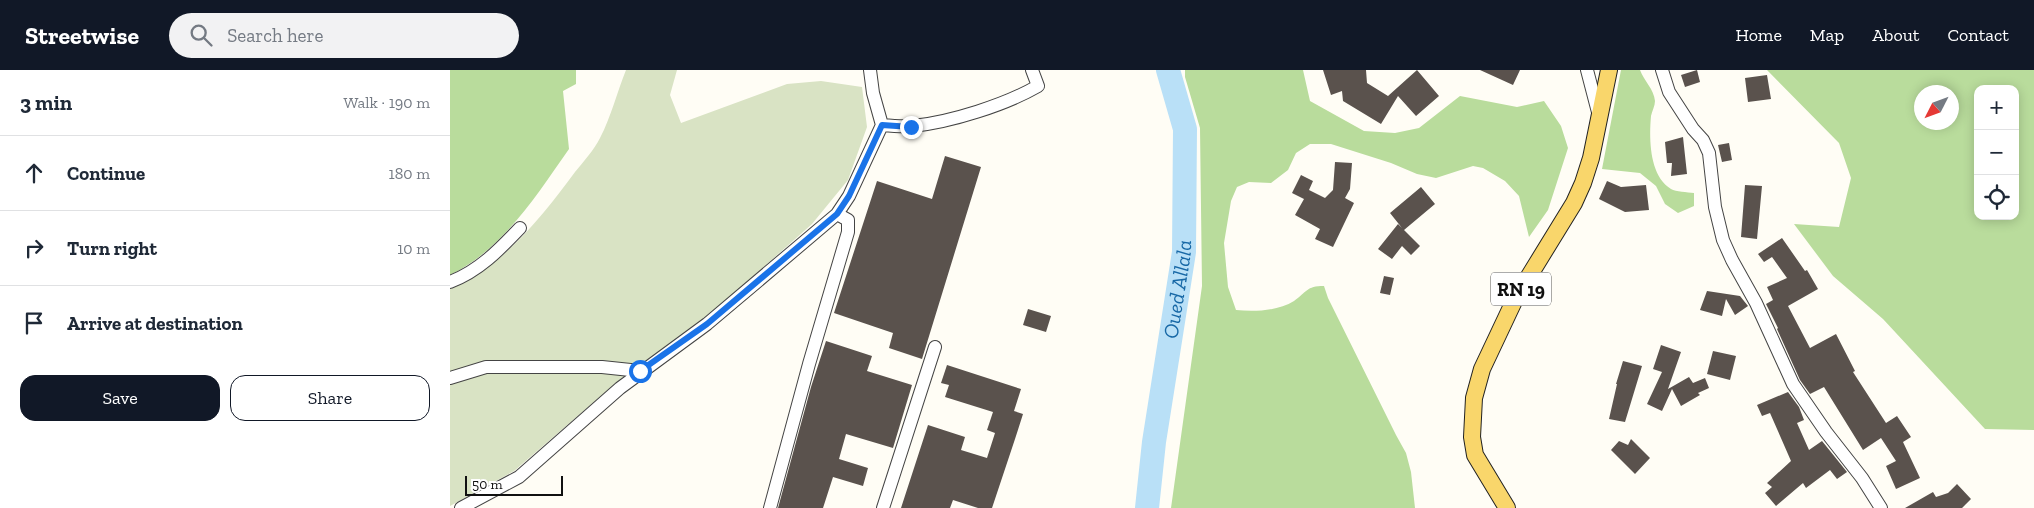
<!DOCTYPE html>
<meta charset="utf-8">
<style>
:root{--surface:#fff;--page:#f2f2f3;--text:#1f2937;--muted:#747a83;--line:#e0e1e3;--accent:#111827}
body{margin:0;font-family:"Zilla Slab",serif;background:var(--page);color:var(--text)}
.controls{position:absolute;right:15px;top:15px;display:grid;overflow:hidden;border-radius:10px;box-shadow:0 2px 12px #0003}
.controls button{width:45px;height:45px;display:grid;place-items:center;padding:0;border:0;border-bottom:1px solid var(--line);background:var(--surface);color:var(--text);font:25px sans-serif}
.compass{position:absolute;left:1464px;top:15px;width:45px;height:45px;border-radius:50%;background:var(--surface);box-shadow:0 2px 12px #0003;rotate:228deg}
.scale{position:absolute;left:15px;bottom:12px;width:98px;box-sizing:border-box;padding-left:5px;border:2px solid #111;border-top:0;font-size:14px;line-height:18px;white-space:nowrap;color:#111;-webkit-text-stroke:4px #fff;paint-order:stroke}
.stop{position:absolute;width:15px;height:15px;margin:-11px;border:4px solid #1a73e8;border-radius:50%;background:#fff}
.stop.end{background:#1a73e8;border-color:#fff;box-shadow:0 1px 5px #0008}
.list{margin:0;padding:0;list-style:none}
h2{display:flex;justify-content:space-between;align-items:center;height:65px;margin:0;padding:0 20px;font-size:21px}
h2 small{font-size:16px;font-weight:400;color:var(--muted)}
.list li{display:grid;grid-template-columns:32px 1fr auto;gap:15px;align-items:center;box-sizing:border-box;height:75px;padding:0 20px;border-top:1px solid var(--line)}
.list b{display:block;font-size:19px;white-space:nowrap}
.list em{font-size:16px;font-style:normal;color:var(--muted)}
.actions{display:flex;gap:10px;padding:15px 20px}
.actions a{flex:1;padding:11px 0;border:1px solid var(--accent);border-radius:15px;text-align:center;font-size:18px;color:var(--accent)}
.actions .main{background:var(--accent);color:#fff}
.icon{flex:none;width:28px;height:28px;fill:none;stroke:currentColor;stroke-width:2;stroke-linecap:round;stroke-linejoin:round}
.map{position:relative;flex:none;width:1584px;height:438px;overflow:hidden}
header{display:flex;align-items:center;gap:30px;box-sizing:border-box;height:70px;padding:0 25px;background:var(--accent);color:#fff}
header strong{font-size:24px}
nav{display:flex;gap:28px;margin-inline-start:auto;font-size:18px}
.search{width:350px;height:45px;background:var(--page);display:flex;align-items:center;gap:12px;box-sizing:border-box;padding:0 18px;border-radius:28px;color:var(--muted);font-size:19px}
main{display:flex}
aside{flex:1;background:var(--surface)}
.map>svg:first-child{display:block}
</style>
<header>
<strong>Streetwise</strong>
<div class="search"><svg class="icon" aria-label="search" viewBox="0 0 24 24"><circle cx="10" cy="10" r="6"/><path d="M15 15l6 6"/></svg>Search here</div>
<nav><a>Home</a><a>Map</a><a>About</a><a>Contact</a></nav>
</header>
<main>
<aside>
<h2>3 min<small>Walk · 190 m</small></h2>
<ul class="list">
<li><svg class="icon" aria-label="ahead" viewBox="0 0 24 24"><path d="M12 20V5M6 11l6-6 6 6"/></svg><div><b>Continue</b></div><em>180 m</em></li>
<li><svg class="icon" aria-label="right" viewBox="0 0 24 24"><path d="M7 20v-9h11M14 6l5 5-5 5"/></svg><div><b>Turn right</b></div><em>10 m</em></li>
<li><svg class="icon" aria-label="arrive" viewBox="0 0 24 24"><path d="M6 21V4h12l-3 4 3 4H6"/></svg><div><b>Arrive at destination</b></div></li>
</ul>
<div class="actions"><a class="main">Save</a><a>Share</a></div>
</aside>
<div class="map">
<svg width="1584" height="438" viewBox="0 0 1584 438">
<rect width="100%" height="100%" fill="#fffdf5"/>
<path fill="#b9dc9c" fill-rule="evenodd" d="M0,0H126V14L113,21L119,79C86,126 53,179 0,205Z
M735,0H853L860,31L914,61L945,63L969,58L1010,26L1067,37L1094,31L1111,56L1118,78L1098,140L1079,167L1069,126L1055,111L1033,98L1023,96L986,108L967,104L941,93L881,74H860L846,83L838,100L821,113L799,112L787,117L781,131L774,173L778,217L786,240C804,242 828,241 844,231C857,222 856,216 874,216L878,228L946,365L956,383L961,402L965,438H721L752,216L750,58L735,7Z
M1171,0H1190C1194,11 1204,19 1205,31C1205,36 1202,41 1201,46C1199,68 1199,106 1221,119C1226,122 1237,122 1244,123V136L1228,143L1215,134L1206,116L1190,103L1152,99Z
M1317,0H1584V360L1535,359L1433,249L1383,206L1344,154L1389,157L1401,108L1389,73ZM1528,19H1565V146H1528ZM1502,22V52H1472V22Z"/>
<path fill="#d9e3c4" d="M176,0H227L220,25L231,53L337,14L371,11L412,17L417,57L398,110L362,154L254,250L174,306L64,401L0,436V219C53,196 91,148 125,102C133,92 144,80 150,68C161,47 167,22 176,0Z"/>
<g fill="none" stroke-linecap="round" stroke-linejoin="round">
<path stroke="#b9e0f7" stroke-width="24" id="s1" d="M697,438L704,372L734,182L735,59L718,0"/>
</g>
<path fill="#5a524d" d="M873,0H916L917,13L938,26L967,0L989,26L966,46L948,26L931,54L893,31L892,21L881,25Z
M1030,0H1070L1063,15Z
M1247,0L1250,12L1235,17L1231,5Z
M1317,5L1321,29L1298,32L1295,8Z
M1233,67L1237,104L1221,106L1222,93H1217L1215,72Z
M1279,73L1282,90L1272,92L1268,75Z
M495,86L531,97L472,289L439,278L443,263L384,243L427,111L482,129Z
M885,92L902,93L900,119L895,128L904,133L883,177L865,169L870,159L845,145L854,129L842,123L851,105L863,111L859,120L875,128L883,120Z
M1157,111L1171,117L1196,115L1199,140L1175,142L1149,129Z
M1295,115L1312,116L1307,169L1291,167Z
M971,117L985,134L954,160L970,176L961,185L952,176L942,189L928,179L948,154L952,158L940,143Z
M1332,168L1355,201L1357,200L1368,219L1338,236L1360,278L1386,264L1405,301L1403,302L1436,353L1447,346L1461,367L1453,372L1470,408L1446,419L1436,396L1446,391L1431,368L1413,380L1374,317L1360,324L1350,310L1327,259L1328,258L1316,234L1323,230L1317,217L1337,208L1322,187L1314,192L1308,184Z
M934,206L944,208L940,225L930,223Z
M1257,221L1290,226L1298,236L1285,245L1276,229L1272,246L1250,240Z
M578,239L601,246L596,262L573,255Z
M376,271L422,286L417,301L462,315L443,378L396,364L389,389L418,398L413,416L383,407L373,438H328L361,317Z
M1211,275L1231,282L1218,319L1239,307L1243,313L1255,308L1259,318L1248,323L1250,325L1231,336L1222,319L1212,341L1197,334L1212,302L1203,299Z
M1263,281L1286,286L1280,310L1257,304Z
M1173,291L1192,296L1175,352L1159,349L1167,314H1166Z
M497,295L571,319L564,341L573,344L565,369L542,438H528L503,430L500,438H451L478,355L515,367L511,380L537,388L545,363L537,360L543,342L495,327L499,315L491,313Z
M1338,322L1349,337L1354,350L1347,353L1359,380L1372,371L1397,402L1387,409L1380,400L1356,418L1353,413L1326,436L1315,423L1322,417L1317,413L1341,391L1320,343L1312,346L1307,335Z
M1181,369L1200,388L1185,404L1161,380L1169,371L1178,375Z
M1507,414L1521,429L1512,438H1455L1483,422L1486,427L1498,423Z"/>
<g fill="none" stroke-linecap="round" stroke-linejoin="round">
<g stroke="#444" stroke-width="14">
<path id="minor" d="M1137,0L1149,46
M1212,0L1219,22L1243,59L1253,70L1259,83L1265,137L1273,170L1282,190L1306,233L1343,314L1376,362L1412,408L1431,438
M432,55C442,56 453,57 463,56C501,52 555,35 588,16L582,0
M0,212C29,201 49,180 70,158
M0,308L36,297H152L190,301
M11,438L69,407L170,318L257,254L387,144L399,126L432,55L423,23L420,0
M320,438L359,294L398,162V150L387,144
M433,438L485,277"/>
</g>
<g stroke="#222" stroke-width="18">
<path id="major" d="M1057,438L1025,385L1022,367L1024,328L1032,299L1065,229L1124,133L1133,113L1141,88L1159,0"/>
</g>
<use href="#minor" stroke="#fff" stroke-width="12"/>
<use href="#major" stroke="#f9d66b" stroke-width="16"/>
</g>
<g fill="none" stroke-linecap="round" stroke-linejoin="round">
<path stroke="#1a73e8" stroke-width="6" d="M190,301L257,254L387,144L399,126L432,55L461,57"/>
</g>
<g text-anchor="middle" stroke-width="5" stroke-linejoin="round" paint-order="stroke">
<rect fill="#fff" stroke="#585858" stroke-width="1" x="1041" y="202.5" width="60" height="33" rx="4"/>
<g font-size="19" font-weight="bold" fill="#111">
<text x="1071" y="226">RN 19</text>
</g>
<g font-size="21" font-style="italic" fill="#1768a6" stroke="#fff">
<text dy="7" stroke="none"><textPath href="#s1" startOffset="221">Oued Allala</textPath></text>
</g>
</g>
</svg>
<div class="controls">
<button>+</button>
<button>−</button>
<button><svg class="icon" aria-label="locate" viewBox="0 0 24 24"><circle cx="12" cy="12" r="6"/><path d="M12 2v4M12 18v4M2 12h4M18 12h4"/></svg></button>
</div>
<svg class="compass" viewBox="-18 -18 36 36"><path d="M0-13l5 13h-10z" fill="#e53935"/><path d="M0 13l5-13h-10z" fill="#747a83"/></svg>
<div class="scale">50 m</div>
<div class="stop" style="left:190px;top:301px"></div>
<div class="stop end" style="left:461px;top:57px"></div>
</div>
</main>
